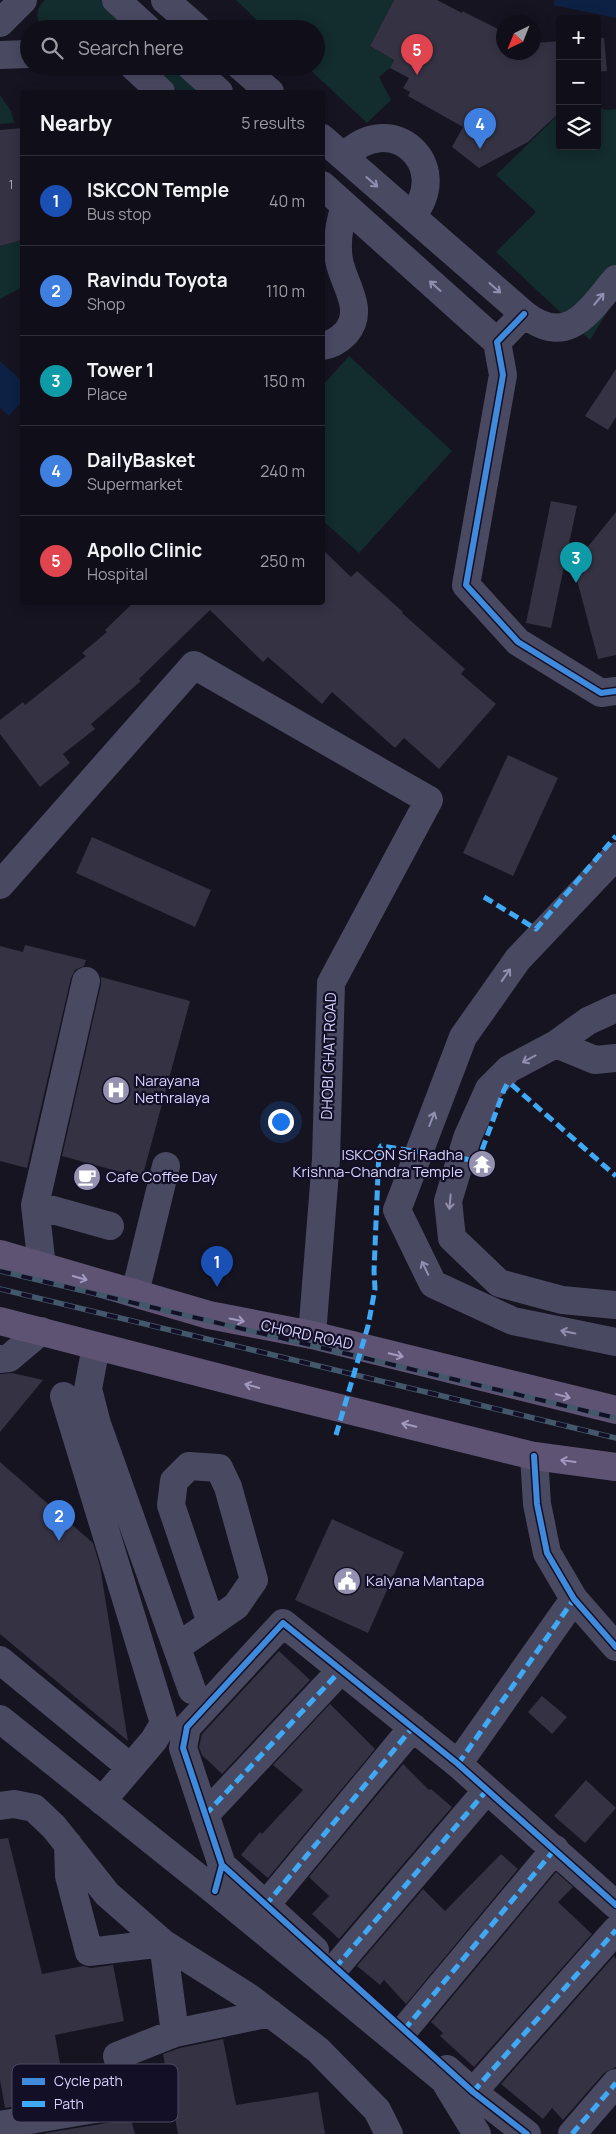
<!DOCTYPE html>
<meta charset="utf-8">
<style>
:root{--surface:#100f19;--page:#1e1d26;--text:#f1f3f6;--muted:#9c9ca2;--line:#302f38;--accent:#db2777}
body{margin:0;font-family:Manrope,sans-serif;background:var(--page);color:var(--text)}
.controls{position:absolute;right:15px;top:15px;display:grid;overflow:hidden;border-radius:5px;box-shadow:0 2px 12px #0003}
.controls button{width:45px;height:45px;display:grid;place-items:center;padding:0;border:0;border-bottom:1px solid var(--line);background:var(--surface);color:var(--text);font:25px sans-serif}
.compass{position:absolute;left:496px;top:15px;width:45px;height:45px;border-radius:50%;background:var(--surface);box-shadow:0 2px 12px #0003;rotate:223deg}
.you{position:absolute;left:280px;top:1121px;width:18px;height:18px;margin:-12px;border:4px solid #fff;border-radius:50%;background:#1a73e8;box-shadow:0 0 0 8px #1a73e833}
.badge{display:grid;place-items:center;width:32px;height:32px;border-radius:50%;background:var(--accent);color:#fff;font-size:16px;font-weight:700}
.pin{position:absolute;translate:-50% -41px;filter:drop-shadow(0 1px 2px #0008)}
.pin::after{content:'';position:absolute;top:26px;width:18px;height:15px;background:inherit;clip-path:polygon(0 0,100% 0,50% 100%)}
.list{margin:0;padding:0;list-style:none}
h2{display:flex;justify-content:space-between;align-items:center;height:65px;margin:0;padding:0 20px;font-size:21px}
h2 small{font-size:16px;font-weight:400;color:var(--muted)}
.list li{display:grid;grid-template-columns:32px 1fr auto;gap:15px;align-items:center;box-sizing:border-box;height:90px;padding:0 20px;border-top:1px solid var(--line)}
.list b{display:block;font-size:19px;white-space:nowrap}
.list p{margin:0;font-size:16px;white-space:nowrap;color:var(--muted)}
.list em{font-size:16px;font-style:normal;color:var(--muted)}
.icon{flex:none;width:28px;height:28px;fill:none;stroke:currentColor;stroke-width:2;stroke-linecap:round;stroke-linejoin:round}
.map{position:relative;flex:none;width:616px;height:2134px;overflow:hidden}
.search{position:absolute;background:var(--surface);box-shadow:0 2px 12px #0003;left:20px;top:20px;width:305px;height:55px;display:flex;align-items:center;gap:12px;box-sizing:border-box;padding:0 18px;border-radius:28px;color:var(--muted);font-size:19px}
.panel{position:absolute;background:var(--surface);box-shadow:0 2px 12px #0003;left:20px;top:90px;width:305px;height:515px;border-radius:5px}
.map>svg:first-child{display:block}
</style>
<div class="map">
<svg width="616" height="2134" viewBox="0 0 616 2134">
<rect width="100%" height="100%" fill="#161421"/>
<path fill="#132c2d" d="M45,0H108L140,29H44C34,19 36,8 45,0Z
M236,0H394L370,46L394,60L390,68L379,77L391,100L367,123L306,66H316V29H266Z
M150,66H182L211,92H179Z
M0,95L11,111L14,123L0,124Z
M597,107L606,110L616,109V298L590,340L496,252L536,212L496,175L560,113V146H597Z
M17,241H22V287L0,299V246Z
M349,356L452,451L359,553L322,520L323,385Z"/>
<path fill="#0d2144" d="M555,0H616V18L553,5Z
M0,361L22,381V401L9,416L0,408Z"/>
<path fill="#343243" d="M394,0H437L462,13V11L504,32V52H534V43L560,41V112L528,142L479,168L452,147L463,127L408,96L410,92L403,88L409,78L390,68L394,60L370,46Z
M597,38H604L607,71L597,72Z
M22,128V240L0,246V130Z
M616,369V417L608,430L585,416Z
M551,501L577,506L551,628L526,623Z
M616,512V655L598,659L573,565Z
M322,549L351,577L357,571L403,612L402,613L465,669L461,674L496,704L439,769L404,738L395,748L332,692L322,704L268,657L263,662L210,610L139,679L141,681L91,724L95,729L63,754L70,763L40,787L0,734V720L23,702L25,705L86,656L82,653L107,632L105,630L134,602H322Z
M508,755L558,778L513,876L463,853Z
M92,837L211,890L195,927L76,873Z
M25,945L86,960L84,966L75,970L71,978L27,1168L0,1161V946L23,952Z
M101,977L190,1001L142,1178L62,1156L101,984Z
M12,1373L43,1380L0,1432V1374Z
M0,1462L93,1543L100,1566L128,1741L0,1634Z
M332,1519L404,1552L368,1633L295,1600Z
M279,1651L310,1680L222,1774L202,1755L199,1747L202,1734Z
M542,1696L567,1717L552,1734L528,1712Z
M330,1704L375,1749L268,1878L241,1855L260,1832L262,1834L303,1790L273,1765Z
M403,1764L429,1790L431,1789L452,1807L339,1939L312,1914L329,1896L309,1877Z
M586,1780L616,1808L585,1843L554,1816Z
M8,1838L42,1974L83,1966L91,1968L113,1965L124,2021L55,2035L66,2098L5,2108L0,2080V1839Z
M501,1854L518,1869L406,2004L384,1980L380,1985L357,1966L423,1889L445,1911Z
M556,1872L573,1887L558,1902L592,1934L474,2067L440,2036L443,2033L431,2022Z
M614,1956L616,1959V2067L604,2073L563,2120L552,2108L543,2119L501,2084Z
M223,2039L236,2105L318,2092L325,2134H178L163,2054L180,2048Z
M131,2119L135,2134H46V2133Z"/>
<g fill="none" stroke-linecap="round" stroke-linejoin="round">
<path stroke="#4a4962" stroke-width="28" d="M116,0L148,29
M165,0L198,29
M0,23L23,0
M0,55L29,54
M133,66L161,92
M190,66L219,92
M240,66L270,92
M322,138L524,314C569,349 589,310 616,279
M344,157C390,108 454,164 412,216
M322,185L497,342
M524,314L497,342L503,375L466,585L518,642L601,693L616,691
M322,346C332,345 339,340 346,333C366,309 343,284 339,260C336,241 339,224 345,206
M616,856L518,959L463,1037L397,1210L433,1284L513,1321L616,1342
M0,885L194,665L429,800L331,983L326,1159L312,1335
M616,1008L588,1021L556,1044L509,1069L489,1089L467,1138L448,1201L452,1238L499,1283L562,1300L616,1305
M556,1044L595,1060L616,1058
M35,1205L110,1226
M42,1267L35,1205L86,981
M135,1293L166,1166
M96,1346L88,1389L97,1424L192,1690
M0,1359L9,1358L41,1331
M64,1396L164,1723L154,1740L102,1801
M534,1456L537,1504L547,1553L574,1599L616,1647
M177,1647L236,1606L254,1580L228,1487L219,1468L189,1466L174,1481L171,1505L211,1623
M0,1660L130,1767
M0,1719L215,1891L444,2080L477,2134
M458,1764L574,1599
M0,1806L14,1804L34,1808L54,1827L107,1894L163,1943L250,1998L318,2050L377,2110L389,2134
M205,1815L341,1670
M222,1865L315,1950
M215,1891L222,1865L183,1748L187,1727L283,1623L458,1764L616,1905
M265,1906L413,1727
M335,1968L487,1790
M404,2030L555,1849
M175,2033L270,2013
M447,2069L473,2092L527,2134
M473,2092L616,1930
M0,2125L130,2103L117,2056L175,2033L163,1943L89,1952L69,1876L68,1844
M572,2134L616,2083"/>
<path stroke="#5e5373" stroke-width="28" d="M0,1254L209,1315L312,1335L616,1410
M0,1321L267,1390L534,1456L616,1467"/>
<g stroke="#43596b" stroke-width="5.5">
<path id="rail" d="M0,1271L616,1418
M0,1289L616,1438"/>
</g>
<use href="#rail" stroke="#130f26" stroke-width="4" stroke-dasharray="11" stroke-linecap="butt"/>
<path stroke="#3fa9f5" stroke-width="5" stroke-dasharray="10 5" stroke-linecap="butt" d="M484,897L536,929L616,836
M336,1435L368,1326L375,1289L374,1271L379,1150L381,1146L478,1161L504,1090L507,1084H511L616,1176
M458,1764L574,1599
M205,1815L341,1670
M265,1906L413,1727
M335,1968L487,1790
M404,2030L555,1849
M473,2092L616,1930
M572,2134L616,2083"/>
<g stroke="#130f26" stroke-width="9">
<path id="cycleway" d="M524,314L497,342L503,375L466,585L518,642L601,693L616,691
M534,1456L537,1504L547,1553L574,1599L616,1647
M222,1865L473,2092L527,2134
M215,1891L222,1865L183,1748L187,1727L283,1623L458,1764L616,1905"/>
</g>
<use href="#cycleway" stroke="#408adc" stroke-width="6"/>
</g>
<defs><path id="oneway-shaft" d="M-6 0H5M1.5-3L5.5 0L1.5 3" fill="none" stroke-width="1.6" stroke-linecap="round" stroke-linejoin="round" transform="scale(1.25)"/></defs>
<g stroke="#928eb0">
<use href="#oneway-shaft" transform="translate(372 182) rotate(41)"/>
<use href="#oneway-shaft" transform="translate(435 286) rotate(-138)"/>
<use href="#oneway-shaft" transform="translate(495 288) rotate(41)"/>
<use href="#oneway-shaft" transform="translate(599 299) rotate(-50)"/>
<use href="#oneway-shaft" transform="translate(506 975) rotate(-55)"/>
<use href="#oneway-shaft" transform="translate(529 1059) rotate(152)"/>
<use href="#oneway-shaft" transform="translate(432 1119) rotate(-69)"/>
<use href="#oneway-shaft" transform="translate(450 1202) rotate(95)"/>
<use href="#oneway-shaft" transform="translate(425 1268) rotate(-116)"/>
<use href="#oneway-shaft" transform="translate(568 1332) rotate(-168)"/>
</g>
<g stroke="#a29ac0">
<use href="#oneway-shaft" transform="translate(80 1278) rotate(16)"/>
<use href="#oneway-shaft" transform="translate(237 1320) rotate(11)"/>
<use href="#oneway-shaft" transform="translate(396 1355) rotate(14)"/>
<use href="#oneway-shaft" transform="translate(252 1386) rotate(-165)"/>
<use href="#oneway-shaft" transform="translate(563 1396) rotate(15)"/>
<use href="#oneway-shaft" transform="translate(409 1425) rotate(-166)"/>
<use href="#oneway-shaft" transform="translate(568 1461) rotate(-172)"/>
</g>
<defs>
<g id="hospital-disc" transform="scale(1.4375)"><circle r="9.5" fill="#9591b1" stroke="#130f26"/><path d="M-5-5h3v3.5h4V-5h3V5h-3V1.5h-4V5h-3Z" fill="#fff"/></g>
<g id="temple-disc" transform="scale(1.4375)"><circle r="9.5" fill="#9591b1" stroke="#130f26"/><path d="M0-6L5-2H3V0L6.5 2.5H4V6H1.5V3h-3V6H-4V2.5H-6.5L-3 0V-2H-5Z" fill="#fff"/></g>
<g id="cafe-disc" transform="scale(1.4375)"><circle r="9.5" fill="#9591b1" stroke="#130f26"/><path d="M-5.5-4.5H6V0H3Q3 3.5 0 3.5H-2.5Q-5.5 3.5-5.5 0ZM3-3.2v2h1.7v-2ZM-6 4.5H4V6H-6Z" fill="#fff"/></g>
<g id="civic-disc" transform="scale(1.4375)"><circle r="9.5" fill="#9591b1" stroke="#130f26"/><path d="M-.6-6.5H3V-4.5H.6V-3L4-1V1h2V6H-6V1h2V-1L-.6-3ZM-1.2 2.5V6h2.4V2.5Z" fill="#fff"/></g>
</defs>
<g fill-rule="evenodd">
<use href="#hospital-disc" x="116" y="1090"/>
<use href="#temple-disc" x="482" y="1164"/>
<use href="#cafe-disc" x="87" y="1177"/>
<use href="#civic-disc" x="347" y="1581"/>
</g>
<g text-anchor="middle" stroke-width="4.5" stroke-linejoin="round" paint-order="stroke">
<g font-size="12" fill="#b0acd0">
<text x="11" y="189">1</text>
</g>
<g font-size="15" fill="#d9d4ff" stroke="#130f26">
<text transform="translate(329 1056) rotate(-88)" y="5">DHOBI GHAT ROAD</text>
<text transform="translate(307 1335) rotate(12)" y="5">CHORD ROAD</text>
</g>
<g font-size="15" fill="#d9d4ff" stroke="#130f26" text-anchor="start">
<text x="135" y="1086">Narayana<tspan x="135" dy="17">Nethralaya</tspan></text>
<text x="463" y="1160" text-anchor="end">ISKCON Sri Radha<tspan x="463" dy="17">Krishna-Chandra Temple</tspan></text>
<text x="106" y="1182">Cafe Coffee Day</text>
<text x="366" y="1586">Kalyana Mantapa</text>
</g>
</g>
<rect x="12" y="2064" width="166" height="58" rx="8" fill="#130f26" stroke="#4e4a67" stroke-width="1"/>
<rect x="22" y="2078" width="23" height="7" fill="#408adc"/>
<rect x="22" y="2101" width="23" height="6" fill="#3fa9f5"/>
<g font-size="14" fill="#d9d4ff">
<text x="54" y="2086">Cycle path</text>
<text x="54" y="2109">Path</text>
</g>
</svg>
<div class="controls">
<button>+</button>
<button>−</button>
<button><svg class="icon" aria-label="layers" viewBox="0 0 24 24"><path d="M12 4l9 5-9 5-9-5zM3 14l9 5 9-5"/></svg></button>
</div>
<svg class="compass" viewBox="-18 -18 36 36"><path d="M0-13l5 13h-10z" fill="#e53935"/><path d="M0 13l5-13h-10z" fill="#9c9ca2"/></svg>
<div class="you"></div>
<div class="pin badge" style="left:217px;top:1287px;background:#1a4fb4">1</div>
<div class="pin badge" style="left:59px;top:1541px;background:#3f7fe0">2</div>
<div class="pin badge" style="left:576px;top:583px;background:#0f9aa8">3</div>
<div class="pin badge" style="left:480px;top:149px;background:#3f7fe0">4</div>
<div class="pin badge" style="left:417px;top:75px;background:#e0444e">5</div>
<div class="search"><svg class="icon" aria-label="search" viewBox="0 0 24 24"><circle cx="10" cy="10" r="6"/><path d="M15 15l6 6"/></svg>Search here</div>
<section class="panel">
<h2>Nearby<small>5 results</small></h2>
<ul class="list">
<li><span class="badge" style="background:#1a4fb4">1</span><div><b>ISKCON Temple</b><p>Bus stop</p></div><em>40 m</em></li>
<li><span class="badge" style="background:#3f7fe0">2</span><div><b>Ravindu Toyota</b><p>Shop</p></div><em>110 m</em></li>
<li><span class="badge" style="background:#0f9aa8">3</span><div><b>Tower 1</b><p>Place</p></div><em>150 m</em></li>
<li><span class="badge" style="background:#3f7fe0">4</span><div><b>DailyBasket</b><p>Supermarket</p></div><em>240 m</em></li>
<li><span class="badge" style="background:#e0444e">5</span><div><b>Apollo Clinic</b><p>Hospital</p></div><em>250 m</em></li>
</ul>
</section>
</div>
